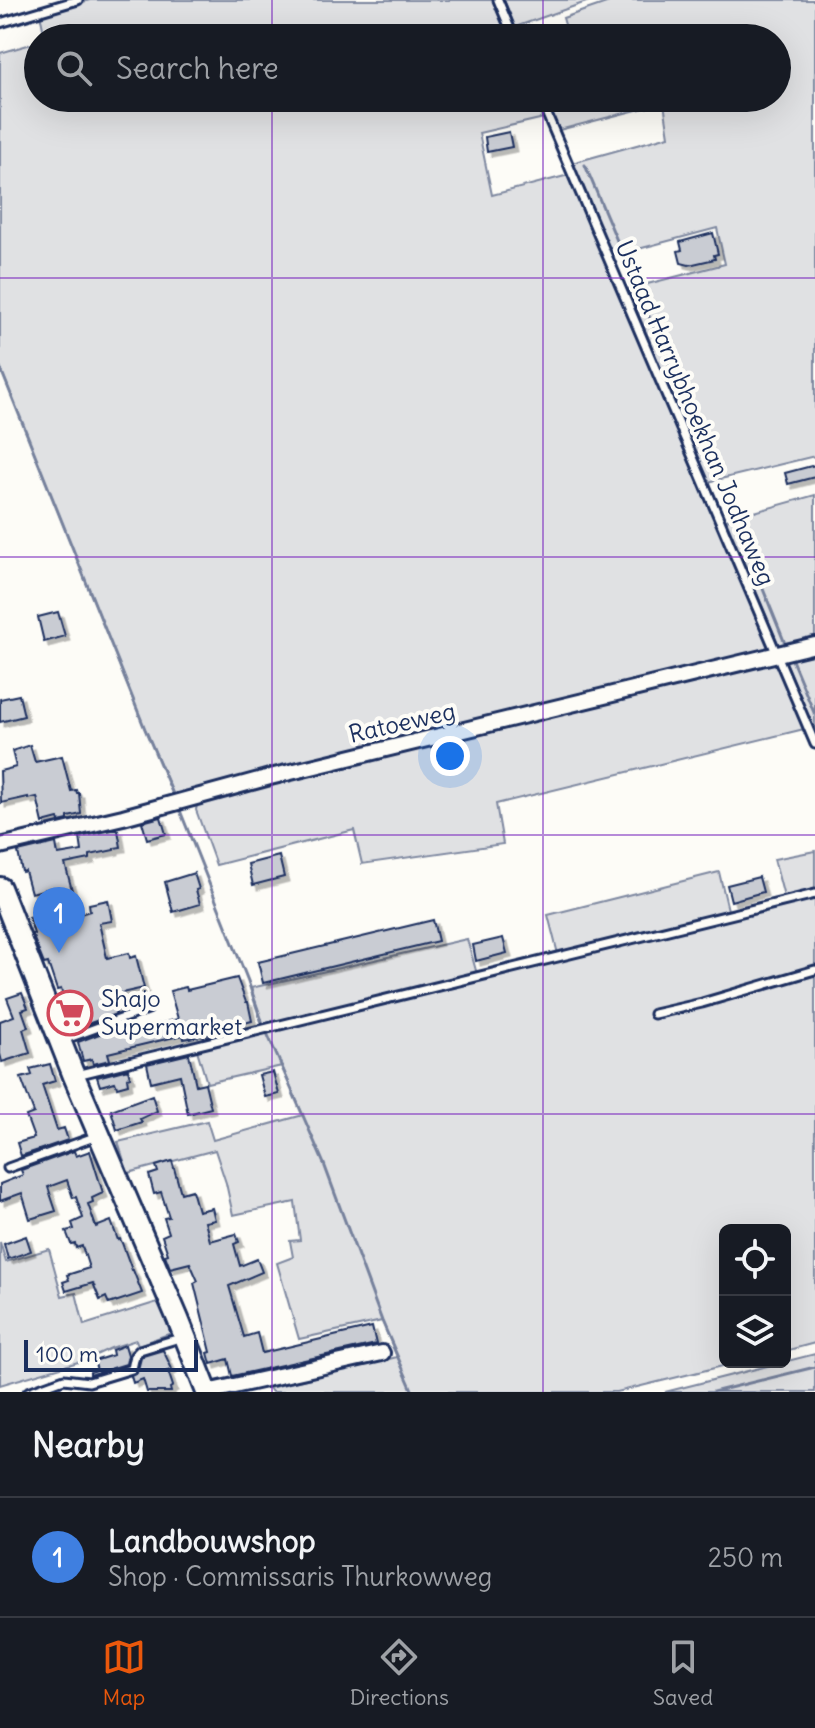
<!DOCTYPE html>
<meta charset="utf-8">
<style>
:root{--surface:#171b24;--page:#242831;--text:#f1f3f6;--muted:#9ea1a6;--line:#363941;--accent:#ea580c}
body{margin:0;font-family:Delius,sans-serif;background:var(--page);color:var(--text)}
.controls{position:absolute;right:24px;bottom:24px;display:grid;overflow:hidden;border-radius:12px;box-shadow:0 8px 32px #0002}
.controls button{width:72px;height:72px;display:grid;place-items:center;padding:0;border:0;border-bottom:2px solid var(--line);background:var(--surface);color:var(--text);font:40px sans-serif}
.scale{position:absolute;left:24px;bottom:20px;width:174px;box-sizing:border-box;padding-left:8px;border:4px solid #1b2f5e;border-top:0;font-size:22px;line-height:28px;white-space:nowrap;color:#1b2f5e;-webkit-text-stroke:6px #fdfcf7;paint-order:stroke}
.you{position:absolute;left:450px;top:756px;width:28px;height:28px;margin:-20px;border:6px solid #fff;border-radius:50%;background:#1a73e8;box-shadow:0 0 0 12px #1a73e833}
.badge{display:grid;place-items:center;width:52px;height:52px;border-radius:50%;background:var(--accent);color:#fff;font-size:26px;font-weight:700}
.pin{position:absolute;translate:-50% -66px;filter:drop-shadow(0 2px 4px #0008)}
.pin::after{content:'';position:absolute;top:42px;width:28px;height:24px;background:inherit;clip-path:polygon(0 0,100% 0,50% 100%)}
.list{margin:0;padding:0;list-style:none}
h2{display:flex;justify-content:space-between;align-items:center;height:104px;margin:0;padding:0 32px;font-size:34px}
h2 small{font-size:26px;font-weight:400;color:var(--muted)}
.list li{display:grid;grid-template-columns:52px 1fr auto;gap:24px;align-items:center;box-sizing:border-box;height:120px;padding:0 32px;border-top:2px solid var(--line)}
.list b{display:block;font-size:30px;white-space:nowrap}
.list p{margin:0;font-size:26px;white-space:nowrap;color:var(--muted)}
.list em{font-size:26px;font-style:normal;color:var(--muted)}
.icon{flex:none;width:44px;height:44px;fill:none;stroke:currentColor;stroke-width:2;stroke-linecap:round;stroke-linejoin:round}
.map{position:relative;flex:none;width:815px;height:1392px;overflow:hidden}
.search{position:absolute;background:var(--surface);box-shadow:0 8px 32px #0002;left:24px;right:24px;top:24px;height:88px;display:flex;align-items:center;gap:20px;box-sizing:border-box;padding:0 28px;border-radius:44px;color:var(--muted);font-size:30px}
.sheet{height:224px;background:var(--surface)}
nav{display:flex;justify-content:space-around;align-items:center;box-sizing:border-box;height:112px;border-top:2px solid var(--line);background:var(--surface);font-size:22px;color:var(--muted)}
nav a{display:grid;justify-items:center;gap:4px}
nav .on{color:var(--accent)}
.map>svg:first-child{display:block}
</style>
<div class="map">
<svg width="815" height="1392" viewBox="0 0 815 1392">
<defs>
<filter id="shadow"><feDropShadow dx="4.5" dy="4.5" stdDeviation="0" flood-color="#0004"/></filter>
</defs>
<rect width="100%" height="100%" fill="#fdfcf7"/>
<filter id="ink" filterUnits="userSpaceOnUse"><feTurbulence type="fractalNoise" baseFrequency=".0125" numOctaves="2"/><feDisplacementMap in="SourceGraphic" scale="16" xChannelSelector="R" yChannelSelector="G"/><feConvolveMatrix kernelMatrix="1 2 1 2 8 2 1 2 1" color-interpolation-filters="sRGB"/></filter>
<g filter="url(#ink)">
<path fill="#e0e1e3" stroke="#7e88a0" stroke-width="2" d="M90,0H495L510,38H45L40,14Z
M504,0H592L515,27Z
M615,0H815V456L708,482L628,289L725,264L717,228L612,256L572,163L669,136L664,103L559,130L545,98H777V38H569L563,18Z
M38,42V98H535L544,118L479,133L492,195L569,175L772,651L175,798L145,729L0,367V53Z
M815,495V642L780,648L726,520Z
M815,649V732L786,662L787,657Z
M774,662L777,664L804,729L496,804L503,844L362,864L354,830L216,865L196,810L198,800Z
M815,851V890L784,897L774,859Z
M719,872L728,910L699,920L558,954L548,915Z
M815,898V1343L785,1351V1230H725V1362H739L617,1392H272L269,1388L397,1357L382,1321L299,1339L277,1263L293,1257L290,1241L300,1240L295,1202L233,1215L226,1183L215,1150L128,1173L118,1142L207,1121L213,1140L303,1115L282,1066L207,1083L197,1050L260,1034V1031L266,1030Z
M467,939L477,974L264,1025L251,988Z
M0,1242L6,1262L49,1249L62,1296L76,1293L84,1325L164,1300L177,1331L138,1345L136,1340L111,1348L85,1360L0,1385Z
M815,1354V1392H665Z"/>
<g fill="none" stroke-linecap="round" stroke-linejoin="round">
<path stroke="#76819c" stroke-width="3" d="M585,165L736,522L784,641
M0,367L145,729L174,797
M792,660L815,715
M179,808L248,981L262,1023
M267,1033L324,1164L382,1321L413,1392
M713,1392L815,1367"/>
</g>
<path fill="#c9ccd3" stroke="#1b2f5e" stroke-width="2" filter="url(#shadow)" d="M509,132L512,147L487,152L485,137Z
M713,233L718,254L714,255L715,259L689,265L681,263L678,251L682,250L680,242Z
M815,465V477L788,484L785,473Z
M58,612L65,636L44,642L38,617Z
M19,695L24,716L0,722V699Z
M30,745L35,762L62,756L71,791L76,790L77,793H79L81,814L68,817V820L59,822L58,819L43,823L37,797L28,799V797L1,803L0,771L16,767L12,751Z
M161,817L166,834L147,839L142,822Z
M112,830H118L121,847L114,848V850L90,855V859L65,864L72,890L53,895L51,888L31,893L25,871L22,872L18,852L56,843L58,855L82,851L80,837Z
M279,856L284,877L253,885L248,864Z
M194,873L199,889L196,890L200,904L173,912L165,882Z
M759,877L763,892L731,901L727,885Z
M108,900L112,921L99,923L107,958L129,953L130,958L136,956L144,988L117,994L119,1009L115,1010L116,1014L70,1030L64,1011L68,1010L61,989L57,990L48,963L44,964L32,934H34L29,917L53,910L55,918L69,914L70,917L90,911L89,904Z
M433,920L438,941L263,983L258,962Z
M503,938L507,953L476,961L473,945Z
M237,978L246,1002H248L252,1021L225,1028L226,1031L184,1039L183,1035L108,1053L110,1060L93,1064L92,1059L83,1061L78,1042L118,1027L119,1031L136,1027L137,1029L178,1019L170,991L186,987L187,990Z
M22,993L28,1008L22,1010L28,1027L23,1029L30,1053L2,1062L0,1054V1021L14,1016L7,998Z
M189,1054L196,1085L205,1083L211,1108L188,1114L180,1075L151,1082L147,1064Z
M50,1064L55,1081L42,1085L57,1130L64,1128L68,1140L21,1156L17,1143L34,1138L26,1116L34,1113L21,1078L32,1075L30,1069Z
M128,1069L130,1077L127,1078L128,1084L117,1087L115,1082L100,1086L97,1077Z
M273,1072L279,1094L265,1097L259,1075Z
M152,1095L157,1111L140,1119L142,1122L117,1130L111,1110Z
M74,1151L76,1156L90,1151L103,1193L92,1198L93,1202L88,1204L96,1227L111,1221L118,1240L120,1239L122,1243L132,1270H133L142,1293L109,1304L106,1297L100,1300L93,1283L66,1291L63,1282L69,1280L67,1275L89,1268L82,1246L76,1248L75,1243L71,1244L66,1231L74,1229L72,1223L83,1218L76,1197L73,1198L67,1180L48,1187L56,1211L30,1219L22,1193L0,1201V1184L23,1175L21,1170Z
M172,1161L181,1193L192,1190L198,1211L212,1208L215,1220L205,1222L210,1241L236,1234L239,1242L234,1244L240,1266L257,1259L262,1272L229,1286L244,1337L257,1333L262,1353L372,1327L376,1344L232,1376L228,1359L211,1364L208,1353L211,1352L194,1283L198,1281L190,1263L170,1268L165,1255L168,1254L162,1236L169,1233L164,1218L169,1217L161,1192L154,1194L149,1175L158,1172L156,1166Z
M26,1236L31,1251L8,1259L4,1244Z
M125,1345L128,1355L126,1364L90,1375V1372L97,1370L94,1361L113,1355L112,1350Z
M163,1350L172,1369L168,1371L173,1386L170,1388L171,1392H147L143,1379L133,1383L131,1376L137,1373L141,1358L143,1356Z"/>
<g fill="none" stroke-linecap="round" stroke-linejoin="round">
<g stroke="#1b2f5e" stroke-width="13">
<path id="lane" d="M498,0L514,38
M0,23L78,0
M540,98L815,744
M654,1014L702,1003L815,970
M63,1040L148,1009
M76,1075L815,894
M8,1168L97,1136
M28,1392L64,1379L89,1382L132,1369L135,1355L140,1350L183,1337"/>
</g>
<g stroke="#1b2f5e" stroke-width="20">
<path id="street" d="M0,846L123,817L270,777L815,645
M207,1392L382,1353"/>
</g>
<g stroke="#1b2f5e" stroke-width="26">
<path id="secondary" d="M0,888L74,1076L178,1319L207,1392"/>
</g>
<use href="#lane" stroke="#fdfcf7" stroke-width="7"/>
<use href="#street" stroke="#fdfcf7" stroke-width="14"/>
<use href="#secondary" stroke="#fdfcf7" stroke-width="20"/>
</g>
</g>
<path fill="none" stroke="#7b2cbf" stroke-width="2" stroke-opacity="0.55" d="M272,0V38M543,0V38M272,98V1392M543,98V1392M0,278H815M0,557H815M0,835H815M0,1114H815"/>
<defs>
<g id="supermarket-ring" transform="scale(2.3)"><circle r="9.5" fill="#fdfcf7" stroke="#d1495b" stroke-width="1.5"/><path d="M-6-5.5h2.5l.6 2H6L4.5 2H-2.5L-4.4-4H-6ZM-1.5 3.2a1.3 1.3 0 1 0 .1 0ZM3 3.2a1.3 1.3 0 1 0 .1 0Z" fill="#d1495b"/></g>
</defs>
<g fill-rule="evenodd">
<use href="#supermarket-ring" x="70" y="1013"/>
</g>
<g text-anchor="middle" stroke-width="8" stroke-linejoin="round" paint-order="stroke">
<g font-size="24" fill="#1b2f5e" stroke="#fdfcf7">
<text transform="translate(695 413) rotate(67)" y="8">Ustaad Harrybhoekhan Jodhaweg</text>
<text transform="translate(402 723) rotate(-13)" y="8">Ratoeweg</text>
</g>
<g font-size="24" fill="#1b2f5e" stroke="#fdfcf7" text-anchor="start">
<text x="101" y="1007">Shajo<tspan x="101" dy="28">Supermarket</tspan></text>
</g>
</g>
</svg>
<div class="controls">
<button><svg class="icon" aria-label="locate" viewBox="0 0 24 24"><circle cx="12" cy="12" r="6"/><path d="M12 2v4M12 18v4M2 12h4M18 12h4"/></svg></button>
<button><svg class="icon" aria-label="layers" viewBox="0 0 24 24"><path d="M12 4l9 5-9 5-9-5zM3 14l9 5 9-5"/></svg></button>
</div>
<div class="scale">100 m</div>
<div class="you"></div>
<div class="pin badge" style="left:59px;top:953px;background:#3f7fe0">1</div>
<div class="search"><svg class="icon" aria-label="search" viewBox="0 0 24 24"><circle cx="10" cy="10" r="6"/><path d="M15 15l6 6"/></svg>Search here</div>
</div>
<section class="sheet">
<h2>Nearby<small></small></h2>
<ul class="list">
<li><span class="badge" style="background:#3f7fe0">1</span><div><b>Landbouwshop</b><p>Shop · Commissaris Thurkowweg</p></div><em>250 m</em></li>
</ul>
</section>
<nav>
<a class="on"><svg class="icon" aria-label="map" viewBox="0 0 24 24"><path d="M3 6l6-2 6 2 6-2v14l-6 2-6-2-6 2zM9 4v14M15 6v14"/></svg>Map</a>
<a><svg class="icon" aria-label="directions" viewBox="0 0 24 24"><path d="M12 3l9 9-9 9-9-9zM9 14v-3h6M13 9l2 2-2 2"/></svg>Directions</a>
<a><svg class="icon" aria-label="saved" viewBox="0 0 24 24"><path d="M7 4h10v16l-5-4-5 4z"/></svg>Saved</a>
</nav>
